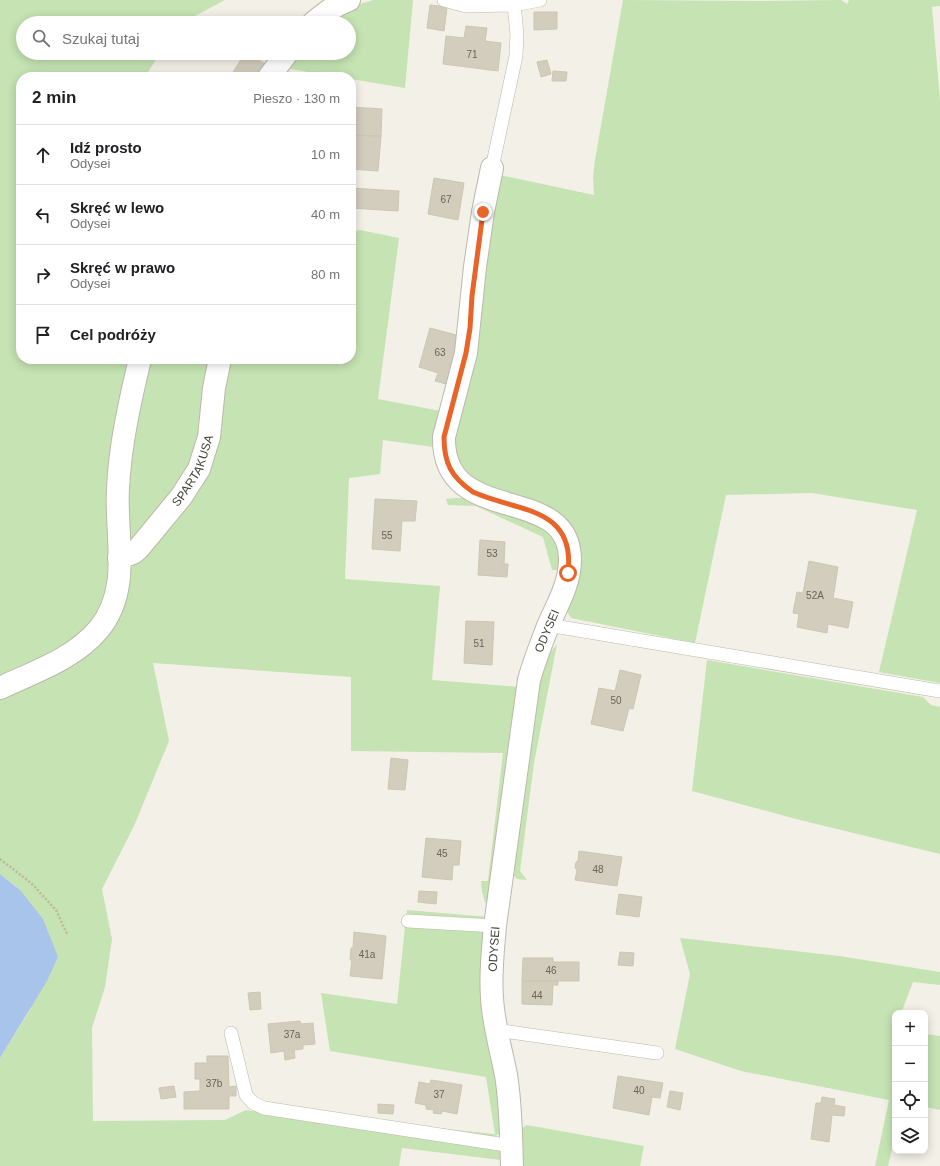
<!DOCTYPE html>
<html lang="pl">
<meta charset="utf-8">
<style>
:root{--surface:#fff;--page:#f6f6f6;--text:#202124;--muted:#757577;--line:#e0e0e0}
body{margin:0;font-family:Arial,sans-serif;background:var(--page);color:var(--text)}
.controls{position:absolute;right:12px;bottom:12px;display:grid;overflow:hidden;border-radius:8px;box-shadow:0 2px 10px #0003}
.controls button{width:36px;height:36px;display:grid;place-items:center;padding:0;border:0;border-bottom:1px solid var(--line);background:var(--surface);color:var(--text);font:20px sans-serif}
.stop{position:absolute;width:12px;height:12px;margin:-9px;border:3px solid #e86428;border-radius:50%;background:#fff}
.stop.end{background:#e86428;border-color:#fff;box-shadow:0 1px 4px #0008}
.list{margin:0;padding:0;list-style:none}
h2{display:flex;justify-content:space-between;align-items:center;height:52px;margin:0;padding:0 16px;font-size:17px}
h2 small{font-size:13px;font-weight:400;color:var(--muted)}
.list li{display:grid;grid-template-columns:26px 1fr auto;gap:12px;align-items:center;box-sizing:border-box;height:60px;padding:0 16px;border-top:1px solid var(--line)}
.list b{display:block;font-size:15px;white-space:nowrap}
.list p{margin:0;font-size:13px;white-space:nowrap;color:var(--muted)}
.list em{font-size:13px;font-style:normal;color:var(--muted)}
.icon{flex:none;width:22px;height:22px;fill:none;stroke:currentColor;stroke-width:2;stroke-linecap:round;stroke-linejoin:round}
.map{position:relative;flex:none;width:940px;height:1166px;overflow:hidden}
.search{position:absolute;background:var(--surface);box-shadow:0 2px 10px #0003;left:16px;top:16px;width:340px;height:44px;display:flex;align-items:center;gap:10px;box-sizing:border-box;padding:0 14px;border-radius:22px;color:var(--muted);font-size:15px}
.panel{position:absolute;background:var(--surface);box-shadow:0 2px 10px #0003;left:16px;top:72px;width:340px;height:292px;border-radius:16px}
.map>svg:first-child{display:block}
</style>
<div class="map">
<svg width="940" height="1166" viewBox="0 0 940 1166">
<rect width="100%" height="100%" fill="#f2f0e7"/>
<path fill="#c5e3b3" d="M0,0H225L182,23H23V53H160L145,77H21V359H136L114,573L95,628L0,683Z
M373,0H413L405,88L351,79V77H337L285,68L296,53H349V23H323L344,9Z
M623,0L755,1L841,0L847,4L849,0H940V6L932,7L940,100V683L879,672L917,510L812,493L726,495L695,643L571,618L568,613L567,608L575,545L482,489L452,457L495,174L594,195L593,177L595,160Z
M360,230L399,238L378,399L446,412L440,448L383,440L380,474L349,478L345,579L440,586L432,680L521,687L489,905L485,902L482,892L481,881H488L503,753L351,751V677L153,663L169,741L134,826L102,889L112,939L105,987L92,1028L93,1121L225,1120L246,1110L497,1149L503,1153L501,1160L402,1148L399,1166H0V1058L31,1008L20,890L0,874V693L86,647L136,560L184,500L225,359H351V232Z
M146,359H216L201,453L139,540L127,544L121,511Z
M456,498H469L524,514L558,538L562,567L558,570H552L543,537L476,506L448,505L446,499Z
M557,644L534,763L520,871L527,880L517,879L509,871L531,711L544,660Z
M707,660L923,697L931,705L940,707V854L800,820L692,791Z
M407,910L489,917V921L406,917Z
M405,927L484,930L502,1132L494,1137L436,1131V1128L495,1134L486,1077L330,1051L321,993L397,1004Z
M680,938L839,956L940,972V985L913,982L901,1013H895V1136L888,1166H875L889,1100L741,1071L675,1049L690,974Z
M925,1034L940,1036V1110L925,1107Z
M527,1125L644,1146L640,1166H519L517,1129L522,1128Z"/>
<path fill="#a8c4ea" d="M0,874L20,890L43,919L58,957L47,981L0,1058Z"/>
<path fill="#d2cdbd" stroke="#cdc6b1" d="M430,5L447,7L444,31L427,28Z
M534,12H557V29L534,30Z
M466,26L487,28L485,41L501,43L498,71L443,64L446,36L464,38Z
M245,53H248L265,64L257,77H230Z
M547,60L551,74L541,77L537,62Z
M553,71L567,72L566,81H552Z
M351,107L382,109L381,136L351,135Z
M351,135L381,136L378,171L351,169Z
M434,178L464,183L458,220L428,214Z
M351,188L399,191L398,211L351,208Z
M430,328L460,336L446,384L435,381L438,373L419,367Z
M375,499L417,501L415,521H402L400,551L372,549Z
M480,540L505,542L504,564H508L507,577L478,575Z
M809,561L838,567L833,598L853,602L848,628L828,624L827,633L797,627L799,614L793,613L797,592L803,593Z
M466,621L494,622L492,665L464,663Z
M620,670L641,675L633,709L629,708L623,731L591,724L599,688L615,691Z
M391,758L408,760L405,790L388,789Z
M426,838L461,841L459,865H453L452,880L422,877Z
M579,851L622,857L617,886L575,880L577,870L575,868L576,862L578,861Z
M419,891L437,892L436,904L418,902Z
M619,894L642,897L639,917L616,914Z
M354,932L386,936L382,979L350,976L352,960H350L351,948H353Z
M620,952L634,953L633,966L618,965Z
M523,958H553V962H579V981H522Z
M522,981H558V985H553L552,1005L522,1004Z
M260,992L261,1009L250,1010L248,993Z
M300,1021L301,1024L313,1023L315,1044L303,1045V1049L294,1050L295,1058L285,1060L284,1051L271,1053L268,1024Z
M207,1056H228L229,1087L236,1086V1096H229V1109H184V1092L200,1091V1079H195V1063H207Z
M618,1076L663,1083L660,1098L652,1097L649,1115L613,1108Z
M431,1080L462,1085L457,1114L442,1111L441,1114L433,1113L434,1110L426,1109V1105L415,1103L419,1082L430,1084Z
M174,1086L176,1097L161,1099L159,1088Z
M670,1091L683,1093L680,1110L667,1107Z
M822,1097L835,1099L834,1105L845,1107L844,1116L832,1115L829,1142L811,1139L816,1103H821Z
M378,1104L394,1105L393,1114L378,1113Z"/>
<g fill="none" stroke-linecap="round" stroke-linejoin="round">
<g stroke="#bcb9aa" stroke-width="14">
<path id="service" d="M444,0L466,6L514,5
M492,168L516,56L517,34L514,5L540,0
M548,625L940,691
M408,921L495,926
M496,1030L657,1053
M231,1033L246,1095L253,1103L264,1108L512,1146"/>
</g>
<g stroke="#bcb9aa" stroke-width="24">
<g id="minor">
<path d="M313,23C324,14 335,5 349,0"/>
<path d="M269,77L287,53"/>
<path d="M492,168L483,212L475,267L466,353L444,437C442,529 570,481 570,560C570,584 557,605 548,626C541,644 534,662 529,680L495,926C493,950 490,973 492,997C493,1023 501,1049 506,1075C511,1105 511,1135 512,1166"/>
<path id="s1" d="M119,558L133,553L138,549L181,497L199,469L209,437L214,388L220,359"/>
<path d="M0,688C34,672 74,659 99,629C132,589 115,535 118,488C120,445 130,401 140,359"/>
</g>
</g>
<path stroke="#bdb79c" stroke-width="2.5" stroke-dasharray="2 2" stroke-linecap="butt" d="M0,859L31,883L56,910L67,934"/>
<use href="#service" stroke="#fff" stroke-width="13"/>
<use href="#minor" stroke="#fff" stroke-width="22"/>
</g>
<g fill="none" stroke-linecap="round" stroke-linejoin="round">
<path stroke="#e86428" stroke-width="5" d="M483,212L472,296L470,328L466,353L444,437C444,463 451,477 473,492C517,512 576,506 568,573"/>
</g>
<g text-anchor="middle" stroke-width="3" stroke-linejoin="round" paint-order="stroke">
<g font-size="10" fill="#686458">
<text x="472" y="58">71</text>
<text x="446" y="203">67</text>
<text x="440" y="356">63</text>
<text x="387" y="539">55</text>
<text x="492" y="557">53</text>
<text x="815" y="599">52A</text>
<text x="479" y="647">51</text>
<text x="616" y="704">50</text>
<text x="442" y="857">45</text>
<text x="598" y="873">48</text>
<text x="367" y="958">41a</text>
<text x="551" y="974">46</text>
<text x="537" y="999">44</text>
<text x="292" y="1038">37a</text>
<text x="214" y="1087">37b</text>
<text x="639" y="1094">40</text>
<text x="439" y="1098">37</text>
</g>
<g font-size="12" fill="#444136" stroke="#fff">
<text dy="4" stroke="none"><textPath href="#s1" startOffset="118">SPARTAKUSA</textPath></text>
<text transform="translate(547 631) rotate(-67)" y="4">ODYSEI</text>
<text transform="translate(494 949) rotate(-86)" y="4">ODYSEI</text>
</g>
</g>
</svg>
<div class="controls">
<button>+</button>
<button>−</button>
<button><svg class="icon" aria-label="locate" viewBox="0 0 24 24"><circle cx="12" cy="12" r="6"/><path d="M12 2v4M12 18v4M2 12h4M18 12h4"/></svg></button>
<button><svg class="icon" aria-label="layers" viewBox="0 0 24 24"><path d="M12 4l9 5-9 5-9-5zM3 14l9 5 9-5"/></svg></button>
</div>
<div class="stop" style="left:568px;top:573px"></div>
<div class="stop end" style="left:483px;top:212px"></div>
<div class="search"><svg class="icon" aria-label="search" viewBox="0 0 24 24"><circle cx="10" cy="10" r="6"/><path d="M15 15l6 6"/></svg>Szukaj tutaj</div>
<section class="panel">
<h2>2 min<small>Pieszo · 130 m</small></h2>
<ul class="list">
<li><svg class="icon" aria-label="ahead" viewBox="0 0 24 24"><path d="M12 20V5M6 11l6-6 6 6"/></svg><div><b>Idź prosto</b><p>Odysei</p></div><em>10 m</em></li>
<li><svg class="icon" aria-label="left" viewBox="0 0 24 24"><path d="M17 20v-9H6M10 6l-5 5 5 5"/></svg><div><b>Skręć w lewo</b><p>Odysei</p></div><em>40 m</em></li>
<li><svg class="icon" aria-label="right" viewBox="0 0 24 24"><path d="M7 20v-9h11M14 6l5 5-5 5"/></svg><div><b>Skręć w prawo</b><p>Odysei</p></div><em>80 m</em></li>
<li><svg class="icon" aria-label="arrive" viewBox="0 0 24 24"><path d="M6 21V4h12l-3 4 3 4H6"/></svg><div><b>Cel podróży</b></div></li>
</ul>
</section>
</div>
